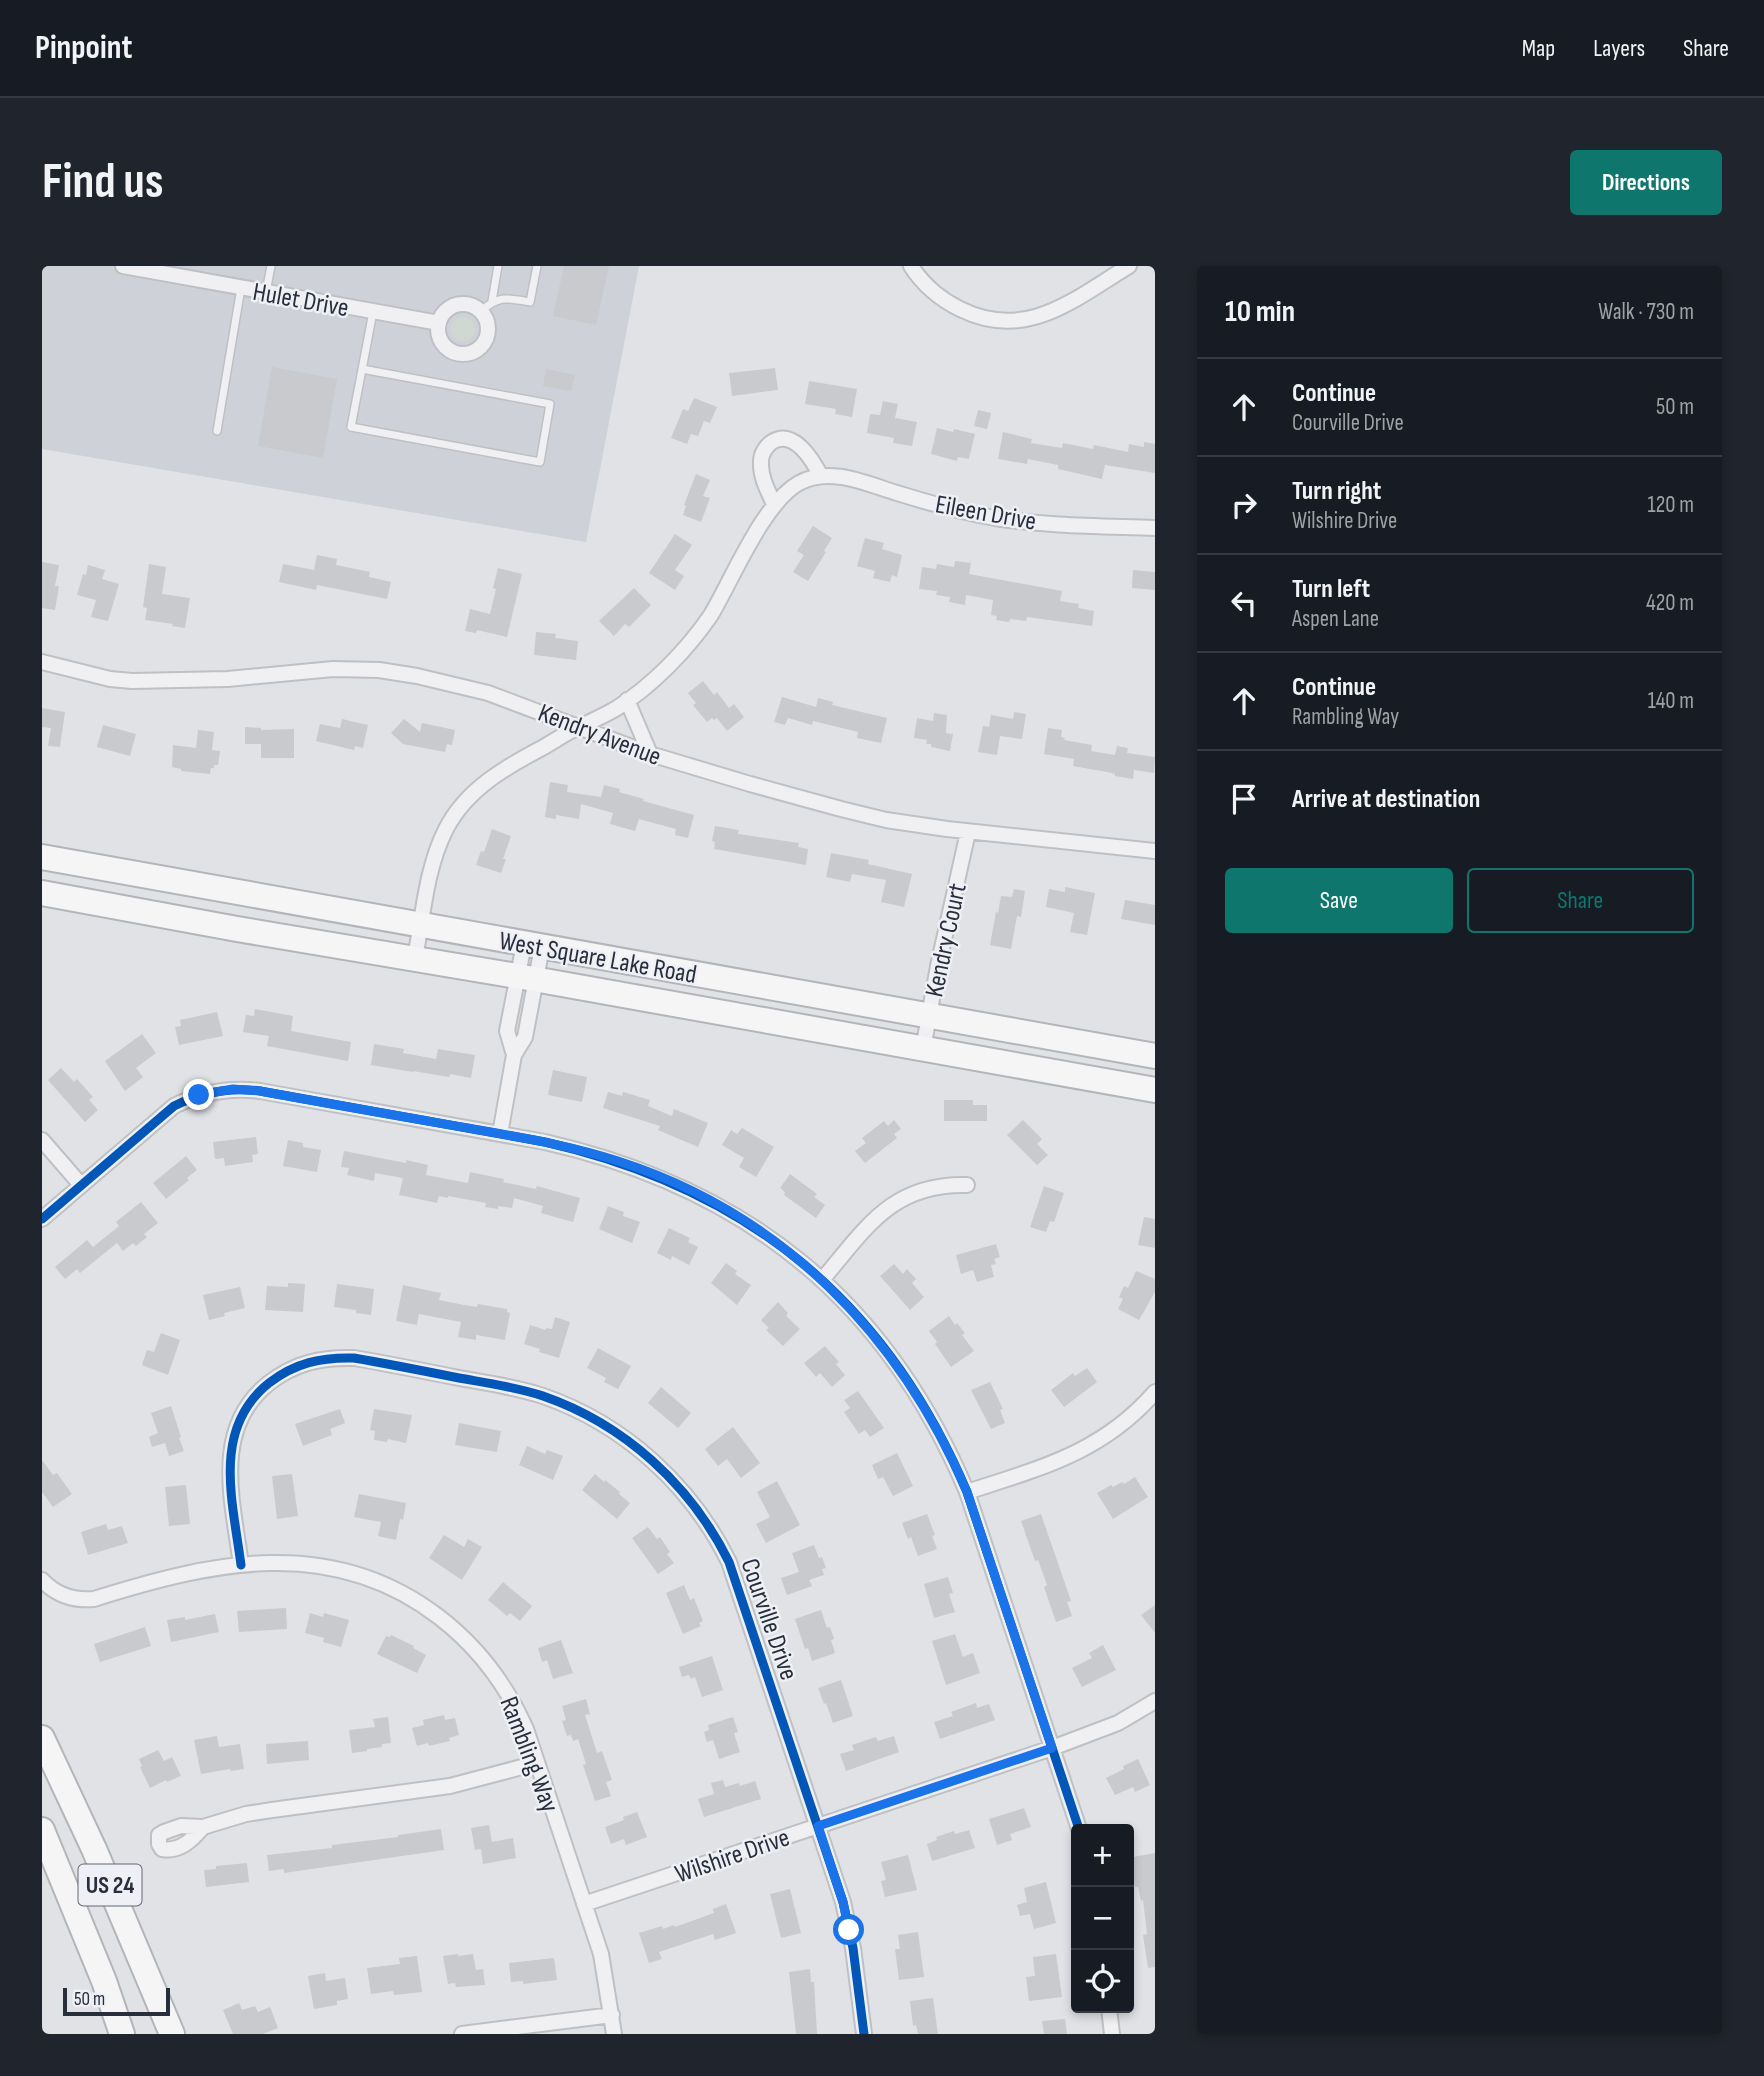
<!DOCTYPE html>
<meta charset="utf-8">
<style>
:root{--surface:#171b24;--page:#20242c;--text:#f1f3f6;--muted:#9ea1a6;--line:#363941;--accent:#0f766e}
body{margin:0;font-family:"Sofia Sans Condensed",sans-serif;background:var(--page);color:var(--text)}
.controls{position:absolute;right:21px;bottom:21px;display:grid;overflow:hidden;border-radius:7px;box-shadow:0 4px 10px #0003}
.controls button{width:63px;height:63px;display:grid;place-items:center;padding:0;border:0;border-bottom:2px solid var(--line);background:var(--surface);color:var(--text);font:35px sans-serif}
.scale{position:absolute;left:21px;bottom:18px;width:107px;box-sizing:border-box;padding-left:7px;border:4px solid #292e3d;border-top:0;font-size:19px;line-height:24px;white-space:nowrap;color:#292e3d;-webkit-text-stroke:5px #eef0f5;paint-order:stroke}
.stop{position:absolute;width:21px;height:21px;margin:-16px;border:5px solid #1a73e8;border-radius:50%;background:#fff}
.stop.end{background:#1a73e8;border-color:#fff;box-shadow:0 2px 7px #0008}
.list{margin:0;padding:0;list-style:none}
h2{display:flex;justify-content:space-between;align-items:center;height:91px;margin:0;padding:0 28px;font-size:30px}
h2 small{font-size:23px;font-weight:400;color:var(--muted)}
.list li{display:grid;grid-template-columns:46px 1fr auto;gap:21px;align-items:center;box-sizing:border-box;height:98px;padding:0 28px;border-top:2px solid var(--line)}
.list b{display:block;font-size:26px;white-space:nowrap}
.list p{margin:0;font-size:23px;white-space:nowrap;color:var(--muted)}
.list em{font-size:23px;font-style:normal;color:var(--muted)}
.actions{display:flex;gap:14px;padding:21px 28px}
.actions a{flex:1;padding:16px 0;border:2px solid var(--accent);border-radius:7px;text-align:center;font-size:24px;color:var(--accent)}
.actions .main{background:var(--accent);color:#fff}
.icon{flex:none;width:38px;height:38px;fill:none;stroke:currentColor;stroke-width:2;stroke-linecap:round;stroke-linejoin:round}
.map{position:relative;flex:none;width:1113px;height:1768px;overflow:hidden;border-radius:7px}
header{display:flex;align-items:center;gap:42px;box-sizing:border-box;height:98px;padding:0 35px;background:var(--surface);border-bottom:2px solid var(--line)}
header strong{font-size:33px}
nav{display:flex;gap:38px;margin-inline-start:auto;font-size:24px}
.intro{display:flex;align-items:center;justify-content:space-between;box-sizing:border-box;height:168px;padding:0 42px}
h1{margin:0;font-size:49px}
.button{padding:18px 32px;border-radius:7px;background:var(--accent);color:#fff;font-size:24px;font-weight:700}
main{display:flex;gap:42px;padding:0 42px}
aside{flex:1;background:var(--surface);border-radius:7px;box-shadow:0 4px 10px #0003}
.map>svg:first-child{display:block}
</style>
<header>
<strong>Pinpoint</strong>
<nav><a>Map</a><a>Layers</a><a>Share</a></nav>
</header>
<div class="intro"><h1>Find us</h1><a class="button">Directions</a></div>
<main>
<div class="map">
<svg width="1113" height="1768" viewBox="0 0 1113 1768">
<rect width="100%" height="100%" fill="#e1e2e5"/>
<path fill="#cfd1d8" d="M0,0H597L544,276L0,183Z"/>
<path fill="#d0d9d1" d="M409 63a12 12 0 1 1 24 0a12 12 0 1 1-24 0Z"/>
<path fill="#c9cacd" d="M522,0H567L554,59L511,50Z
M230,101L295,113L281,192L216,180Z
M733,102L736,124L690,130L687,107Z
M504,103L533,109L529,125L501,120Z
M767,115L815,123L810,151L793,148L794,143L763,138Z
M652,132L675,141L668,157L662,155L656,170L649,168L645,178L629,172L641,143L646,145Z
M841,135L856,138L853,152L875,156L870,180L851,177L852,172L825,167L828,148L838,149Z
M936,144L949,147L945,163L932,160Z
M895,162L911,166L912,163L933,168L927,193L916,191L915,195L889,188Z
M961,166L990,173L989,177L1020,182L1021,177L1051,183L1052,179L1086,186L1087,178L1102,181V176L1113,178V207L1063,199L1060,213L1016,203V199L986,193L985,198L956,193Z
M654,208L668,214L661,230L668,232L659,256L641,249L644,240L642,239Z
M771,260L790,272L782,285L784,286L766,315L751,306L762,289L755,285Z
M633,268L650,279L633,304L642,310L633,324L607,307Z
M823,272L842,277L840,283L860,289L855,311L850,309L848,316L831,312L833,305L815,300Z
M275,289L295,293L294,299L328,306L327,311L349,316L345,333L275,319L274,324L237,316L241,298L272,304Z
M913,295L929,297L927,308L1020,325L1018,335L1037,338L1036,342L1052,345L1050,360L985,351L984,355L968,353L967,356L954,354L955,350L949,349L951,334L924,329L923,339L907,336L908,331L894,329L895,325L877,323L880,301L894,303L895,298L912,301Z
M0,296L17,299L13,320H17L13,344L0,342Z
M107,298L124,301L120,328L148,332L143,362L130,360L131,358L103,354L105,342L101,341Z
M46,299L63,304L60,313L77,318L66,355L49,351L54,334L35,329L41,308L44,309Z
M456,302L480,308L465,371L435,364L434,367L423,365L428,343L448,348L454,323L451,322Z
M1091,304L1113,306V324L1090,322Z
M592,322L609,339L587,361L583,358L572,370L557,355Z
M494,366L514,368L513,372L536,375L534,394L492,389Z
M661,415L672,429L675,426L687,442L692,438L702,451L685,465L675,452L672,454L670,452L665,456L651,439L654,437L646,427Z
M740,431L774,441L776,432L791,436L790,439L845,452L839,477L815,472L816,466L771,455L770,459L746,452L743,459L732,456Z
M0,442L23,446L18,481L6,480L9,462L0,461Z
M972,446L984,448L980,473L958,470L955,489L936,486L941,460L947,461L949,449L971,453Z
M892,447L905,449L904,467L911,468L908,485L889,481V478H884L885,474L872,472L875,452L891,455Z
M300,453L326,459L321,482L313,480L312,484L274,475L278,458L298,462Z
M362,453L378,466L380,457L413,464L410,479L405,478L403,486L361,478L349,467Z
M61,459L94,468L88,490L55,481Z
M203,461L219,462V464L252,463V492H219V478H203Z
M1006,462L1020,464L1019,471L1023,472L1022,474L1050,479L1049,485L1073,489L1075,480L1086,482L1085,487L1113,491L1112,507L1092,504L1091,513L1073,510V508L1065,506L1031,500L1032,493L1002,488Z
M156,464L172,466L170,484L178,485L176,499H172V502H169L168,508L139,505V503L130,501L131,479L154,482Z
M508,516L526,519L525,526L559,531L562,519L578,523L577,526L602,533L601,535L652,549L646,572L633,569L634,563L597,553L593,565L568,558L571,547L539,538L537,553L514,549V553L503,551Z
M673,560L697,564L696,568L757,577L756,581L766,583L764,599L672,583L673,576L670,575Z
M450,563L469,570L461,593H464L459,607L434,599L439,585L442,586Z
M789,587L827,594L826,598L870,608L862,641L839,636L844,614L810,608L808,616L784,611Z
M1023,621L1053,627L1045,669L1028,666L1032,647L1004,641L1007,623L1023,626Z
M972,623L983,625L979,651L975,650L969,683L948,679L954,646L956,647L959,630L970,631Z
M1083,634L1113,639V659L1079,653Z
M213,743L251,750L249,765L309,776L306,795L225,780L227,770L201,766L204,749L212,750Z
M175,746L181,770L137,779L133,761L139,760L138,754Z
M100,768L114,787L94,802L101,811L83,825L63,795Z
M332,778L362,783L361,787L394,793L396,783L433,789L429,812L408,808L407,811L371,805V806L329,799Z
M19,802L32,816L35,813L51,831L47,834L56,844L43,856L6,814Z
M511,804L545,811L540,836L506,829Z
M566,826L580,830L581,826L608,834L606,840L630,850L632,843L666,857L656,881L616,864L618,860L561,842Z
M902,834H931V839H945V855H902Z
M852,854L859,863L852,868L855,872L823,897L813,885L824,877L820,872L842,855L846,860Z
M981,854L1000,873L995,878L1006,889L995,899L965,869Z
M700,862L732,881L714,911L697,901L702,892L680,879L689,864L695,868Z
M214,871L216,888L210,889L211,896L183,900L182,892L173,893L171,876Z
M246,874L261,877V881L279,884L275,906L241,900Z
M302,885L364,897V894L386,899L384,909L426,917L428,906L462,913L461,916L494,923L495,920L538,932L531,956L499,947L501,940L472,932L470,942L456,940V943L443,941L444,937L406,930V932L397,930L395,937L357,929L361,912L333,907L332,915L305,909L307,902L299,901Z
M144,890L155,904L145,912L147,914L124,933L111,917Z
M748,908L775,928L772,931L783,939L774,952L742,929L743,926L738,922Z
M1002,920L1022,927L1012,956L1008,955L1004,966L988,961Z
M99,936L116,957L102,968L105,971L94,980L91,977L81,985L75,977L38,1007L35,1003L23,1013L13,1001L45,974L51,981L77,960L74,956Z
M566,940L582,946L581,950L598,956L590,977L557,963Z
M1102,951L1113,953V982L1096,979Z
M627,962L648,972L646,976L656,981L647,999L630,990L629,994L615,987Z
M954,978L958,991L952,993L954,998L949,999L952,1011L935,1016L931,1004L919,1008L914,989Z
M684,997L695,1005L693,1008L709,1019L695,1039L669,1017Z
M852,998L861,1008L865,1003L874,1013L870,1017L882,1031L868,1044L838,1010Z
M1094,1005L1113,1013V1026L1097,1054L1076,1043L1081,1033L1077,1031L1082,1020L1086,1022Z
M246,1017L263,1018L261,1046L223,1044L225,1020L246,1021Z
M295,1018L332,1023L329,1049L314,1047V1044L292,1041Z
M361,1019L399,1027L397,1034L422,1039L435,1041L436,1038L465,1043V1046L468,1047L463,1074L434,1069V1074L416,1071L419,1056L377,1048L375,1059L354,1055Z
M198,1021L203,1042L182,1047L183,1050L167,1054L161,1029Z
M736,1036L746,1047L744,1050L758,1063L741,1080L724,1064L727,1062L719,1054Z
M907,1050L913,1059L915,1057L923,1067L920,1069L932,1085L909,1101L893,1078L895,1076L887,1065Z
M513,1051L528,1056L517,1092L497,1086L498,1083L482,1078L488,1059L504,1064V1062L510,1063Z
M119,1067L138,1074L126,1109L100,1099L105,1084L112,1086Z
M783,1080L797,1096L794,1098L803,1109L790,1121L778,1107L774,1111L762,1097Z
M556,1082L589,1100L576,1123L562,1116L564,1112L545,1102Z
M1045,1102L1055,1116L1022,1141L1009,1124L1031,1107L1033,1110Z
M948,1116L961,1143L958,1144L963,1157L949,1163L929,1124Z
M619,1121L649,1147L636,1162L606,1137Z
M816,1125L842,1162L828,1171L823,1164L817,1168L802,1146L808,1142L802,1134Z
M129,1140L139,1171L137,1172L142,1185L127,1190L123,1177L110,1181L107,1171L116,1167L109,1147Z
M298,1143L303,1157L288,1163L290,1169L261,1180L253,1158Z
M332,1143L370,1149L364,1177L346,1173L345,1176L332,1174L333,1165L328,1164Z
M417,1157L459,1165L455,1186L413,1179Z
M691,1161L718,1197L699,1212L685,1193L676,1200L663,1183Z
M485,1180L503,1188L505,1184L521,1190L511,1214L477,1199Z
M855,1187L871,1220L851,1230L841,1211L836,1213L830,1199Z
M0,1194L11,1209L15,1207L30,1228L11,1241L0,1226Z
M250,1208L256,1250L235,1253L230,1210Z
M553,1208L562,1216L563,1214L578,1226L577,1228L588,1237L575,1253L540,1224Z
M1093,1211L1106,1231L1071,1253L1055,1227L1069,1219L1071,1221L1080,1216L1082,1218Z
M735,1215L758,1259L724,1277L714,1258L728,1251L715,1226Z
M144,1219L148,1258L127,1260L123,1221Z
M317,1228L364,1237L361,1254L358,1253L354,1274L336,1270L339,1256L312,1251Z
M885,1248L893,1269L890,1270L895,1283L876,1290L869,1271L866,1273L860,1257Z
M999,1248L1029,1335L1025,1336L1030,1350L1014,1356L1002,1321L1005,1319L996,1294L993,1295L979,1255Z
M64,1258L66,1264L80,1260L86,1277L46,1289L39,1266Z
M606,1261L615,1273L618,1271L628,1286L625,1288L632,1297L616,1308L590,1272Z
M402,1269L422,1281L426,1273L440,1281L420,1314L387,1292Z
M772,1279L777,1292L780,1291L784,1302L780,1303L782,1309L767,1314L770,1320L745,1329L739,1312L757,1306L750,1287Z
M906,1311L911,1327L907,1328L913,1346L892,1352L882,1318Z
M461,1316L490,1340L478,1355L468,1347L465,1350L446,1334Z
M642,1319L648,1334L652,1332L661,1355L657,1357L659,1360L641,1368L624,1327Z
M1113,1339V1367L1099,1349Z
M244,1342L245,1363L197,1366L195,1345Z
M779,1344L785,1362L788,1361L792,1373L789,1374L793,1387L770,1395L766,1382L763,1383L753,1353Z
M268,1347L281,1351L282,1347L307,1354L299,1381L281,1376L282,1372L263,1367Z
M173,1348L177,1366L129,1376L125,1354L143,1351V1354Z
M103,1361L109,1380L58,1396L52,1378Z
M913,1368L921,1391L931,1387L938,1407L904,1419L890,1375Z
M349,1369L372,1380L371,1382L384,1389L375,1407L335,1388L344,1370L348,1371Z
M519,1374L531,1407L511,1413L505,1394L500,1396L496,1382Z
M1061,1379L1074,1404L1040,1421L1030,1402L1050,1392L1047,1387Z
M670,1390L681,1424L660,1431L653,1411L649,1413L647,1409L640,1411L637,1401Z
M799,1414L811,1450L791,1457L784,1437L782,1438L776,1422Z
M544,1433L548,1448L543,1449L555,1487L560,1485L570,1514L564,1516L569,1530L553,1535L541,1499L544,1498L536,1473L531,1475L529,1469L525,1470L520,1455L524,1454L520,1440Z
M934,1437L935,1442L947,1438L953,1454L898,1473L892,1456L911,1450L909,1446Z
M402,1449L403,1454L413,1452L417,1469L407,1472L408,1475L387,1480L386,1477L375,1480L370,1462L382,1459L381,1454Z
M346,1451L349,1477L340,1478V1481L325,1483V1485L310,1487L307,1464L333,1461L331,1453Z
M691,1451L696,1466L692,1467L698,1486L677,1493L671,1474L665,1476L662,1466L667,1464L666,1459Z
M175,1470L177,1481L198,1478L202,1503L189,1505L188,1503L159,1508L152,1474Z
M852,1470L857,1486L804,1505L798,1488L812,1484L810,1479L834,1471L836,1475Z
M266,1475L267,1494L225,1498L224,1478Z
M116,1484L122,1495L130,1491L139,1510L125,1516L124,1514L108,1522L98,1501L100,1500L97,1493Z
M1096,1493L1108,1519L1093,1526L1091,1521L1073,1529L1064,1512L1082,1503L1081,1500Z
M681,1514L683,1521L697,1517L698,1520L713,1515L719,1533L662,1551L656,1533L672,1528L669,1517Z
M982,1542L989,1561L968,1568L970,1574L955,1579L947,1553Z
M595,1546L605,1571L584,1579L582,1573L569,1578L563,1561L582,1554L581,1551Z
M447,1559L450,1576L471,1572L474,1592L441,1598L439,1583L433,1584L429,1562Z
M399,1563L402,1584L242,1607V1603L227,1605L225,1589L290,1582V1579L356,1571V1569Z
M927,1564L933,1582L890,1595L885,1578L895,1574L894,1571L912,1565L913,1568Z
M1113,1587V1701L1106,1702L1101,1669L1105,1668L1101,1634L1099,1635L1096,1621H1093L1090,1600L1092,1599L1091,1591Z
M866,1589L875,1624L843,1631L839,1615L844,1614L839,1596Z
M205,1597L207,1616L164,1621L162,1604L174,1603V1600Z
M1004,1616L1014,1657L992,1663L988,1648L978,1650L975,1639L985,1636L982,1622Z
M748,1623L759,1667L739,1672L728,1628Z
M684,1638L694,1667L673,1674L671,1668L617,1686L620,1693L607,1697L597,1667L620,1660L621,1663L632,1659L633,1661L672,1647L671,1643Z
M876,1666L882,1711L857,1714L853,1683H858L856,1669Z
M416,1688V1690L431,1688L434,1704L441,1703L443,1719L414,1721L413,1717L406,1718L401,1690Z
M1014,1688L1020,1731L987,1735L984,1711L993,1710L991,1691Z
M375,1690L380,1726L352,1729L351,1725L329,1728L325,1702L358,1698L357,1692Z
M512,1692L515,1714L481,1718V1715L469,1716L467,1697Z
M768,1703L769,1716H772L775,1768H754L747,1706Z
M283,1707L284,1715L303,1712L306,1733L295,1735V1739L272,1743L266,1710Z
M891,1732L896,1768H876L874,1759L871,1760L868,1735Z
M197,1737L200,1744L213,1740L216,1746L228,1741L236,1762L221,1768H191L181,1744Z
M1023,1753L1025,1768H1002L1000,1755Z"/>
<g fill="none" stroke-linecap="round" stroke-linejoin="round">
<g stroke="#bfc0c3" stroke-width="10">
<path id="service" d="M224,26L229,0
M450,35L456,0
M439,45C457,29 465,32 488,36L495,0
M320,103L508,138L498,196L309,161L331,46
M175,165L199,22"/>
</g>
<g stroke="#bfc0c3" stroke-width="18">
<path id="minor" d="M81,0L397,57
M869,0C881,19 898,33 918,43C985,76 1032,33 1087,0
M396 63a25 25 0 1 1 50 0a25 25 0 1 1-50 0Z
M732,238C726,225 718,211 719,195C719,188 724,180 730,176C752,162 771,195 779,210
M0,396L68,413L90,415L186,413L291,403L337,404L375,410L446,427L608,488L708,518L799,543L844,554L905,563L1113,585
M585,434L608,488
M373,692C381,650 384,602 404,563C424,524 462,502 500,482C509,477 518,471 527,466C543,458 560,451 575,442C611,419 645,384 669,349C691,312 721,237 757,217C788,200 825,218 855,227C887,237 920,246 953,252C1006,260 1060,260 1113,262
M881,783L896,700L926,566
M472,789L465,765L482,678
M458,868L472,789L483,771L500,681
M0,874L39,919
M0,953L132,840C160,826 187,821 218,825L503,876C705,922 844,1034 925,1226L1037,1563
M780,1014C824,962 850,917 925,919
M925,1226C998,1202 1060,1187 1113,1126
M199,1299C191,1236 169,1163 227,1117C253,1097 279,1091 312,1092C347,1098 382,1105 417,1112C445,1117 474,1121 501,1130C582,1158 649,1219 687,1296L801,1636L811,1682L822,1768
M0,1314C14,1329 31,1335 52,1333C170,1296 289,1268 397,1351C436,1381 464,1418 484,1463L559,1688L572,1768
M161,1561C150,1574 138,1586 120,1583L117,1578V1569L122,1566L139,1560L161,1561L204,1548L230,1544L408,1520L495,1497
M542,1638L1010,1482L1076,1457L1113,1435
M1067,1742L1070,1768
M420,1768L570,1749"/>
</g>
<g stroke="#b3b5ba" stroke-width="28">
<path id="trunk" d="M0,591L1113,790
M0,627L195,663L475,710L1113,824
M0,1472L52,1583L130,1768
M0,1564L62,1715L80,1768"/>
</g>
<use href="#service" stroke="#f0f0f2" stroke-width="7"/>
<use href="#minor" stroke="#f0f0f2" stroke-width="14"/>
<use href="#trunk" stroke="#f5f5f6" stroke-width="24"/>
<g stroke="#eef0f5" stroke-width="13">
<path id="cycleway" d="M0,953L132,840C160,826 187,821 218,825L503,876C705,922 844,1034 925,1226L1037,1563
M199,1299C191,1236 169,1163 227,1117C253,1097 279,1091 312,1092C347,1098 382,1105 417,1112C445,1117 474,1121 501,1130C582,1158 649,1219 687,1296L801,1636L811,1682L822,1768"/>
</g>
<use href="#cycleway" stroke="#0057b8" stroke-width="9"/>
</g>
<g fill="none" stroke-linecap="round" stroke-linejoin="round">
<path stroke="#1a73e8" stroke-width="9" d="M157,829L191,823L218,825C287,838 357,850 426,862C476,871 527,879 576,895C741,948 858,1069 925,1226L1010,1482L776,1560L801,1636L807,1664"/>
</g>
<g text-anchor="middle" stroke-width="5" stroke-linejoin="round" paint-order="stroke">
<rect fill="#eef0f5" stroke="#646874" stroke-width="2" x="36.5" y="1598.5" width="63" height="41" rx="5"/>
<g font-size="24" font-weight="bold" fill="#292e3d">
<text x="68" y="1627">US 24</text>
</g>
<g font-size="26" fill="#292e3d" stroke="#eef0f5">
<text transform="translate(259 33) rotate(10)" y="9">Hulet Drive</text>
<text transform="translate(944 246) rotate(10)" y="9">Eileen Drive</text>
<text transform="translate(558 468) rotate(21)" y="9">Kendry Avenue</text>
<text transform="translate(903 674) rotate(-78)" y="9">Kendry Court</text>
<text transform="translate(556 691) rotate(10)" y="9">West Square Lake Road</text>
<text transform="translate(728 1353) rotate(71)" y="9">Courville Drive</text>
<text transform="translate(488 1488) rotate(69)" y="9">Rambling Way</text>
<text transform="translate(690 1589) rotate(-19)" y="9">Wilshire Drive</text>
</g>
</g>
</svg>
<div class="controls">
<button>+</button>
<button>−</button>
<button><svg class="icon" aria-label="locate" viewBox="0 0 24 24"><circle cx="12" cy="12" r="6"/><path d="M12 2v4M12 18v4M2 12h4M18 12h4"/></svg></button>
</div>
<div class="scale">50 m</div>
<div class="stop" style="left:807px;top:1664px"></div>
<div class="stop end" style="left:157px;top:829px"></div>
</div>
<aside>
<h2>10 min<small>Walk · 730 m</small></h2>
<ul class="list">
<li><svg class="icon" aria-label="ahead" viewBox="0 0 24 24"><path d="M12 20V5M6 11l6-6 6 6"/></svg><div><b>Continue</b><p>Courville Drive</p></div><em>50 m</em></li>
<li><svg class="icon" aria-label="right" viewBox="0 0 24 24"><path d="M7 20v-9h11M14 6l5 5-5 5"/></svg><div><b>Turn right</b><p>Wilshire Drive</p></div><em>120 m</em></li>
<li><svg class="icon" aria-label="left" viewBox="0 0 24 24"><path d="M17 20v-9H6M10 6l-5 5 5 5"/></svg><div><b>Turn left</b><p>Aspen Lane</p></div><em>420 m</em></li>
<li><svg class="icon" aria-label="ahead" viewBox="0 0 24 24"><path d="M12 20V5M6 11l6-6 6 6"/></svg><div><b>Continue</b><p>Rambling Way</p></div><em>140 m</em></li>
<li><svg class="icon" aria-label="arrive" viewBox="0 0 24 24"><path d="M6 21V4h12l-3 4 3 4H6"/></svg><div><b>Arrive at destination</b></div></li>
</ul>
<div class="actions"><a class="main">Save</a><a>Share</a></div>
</aside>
</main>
